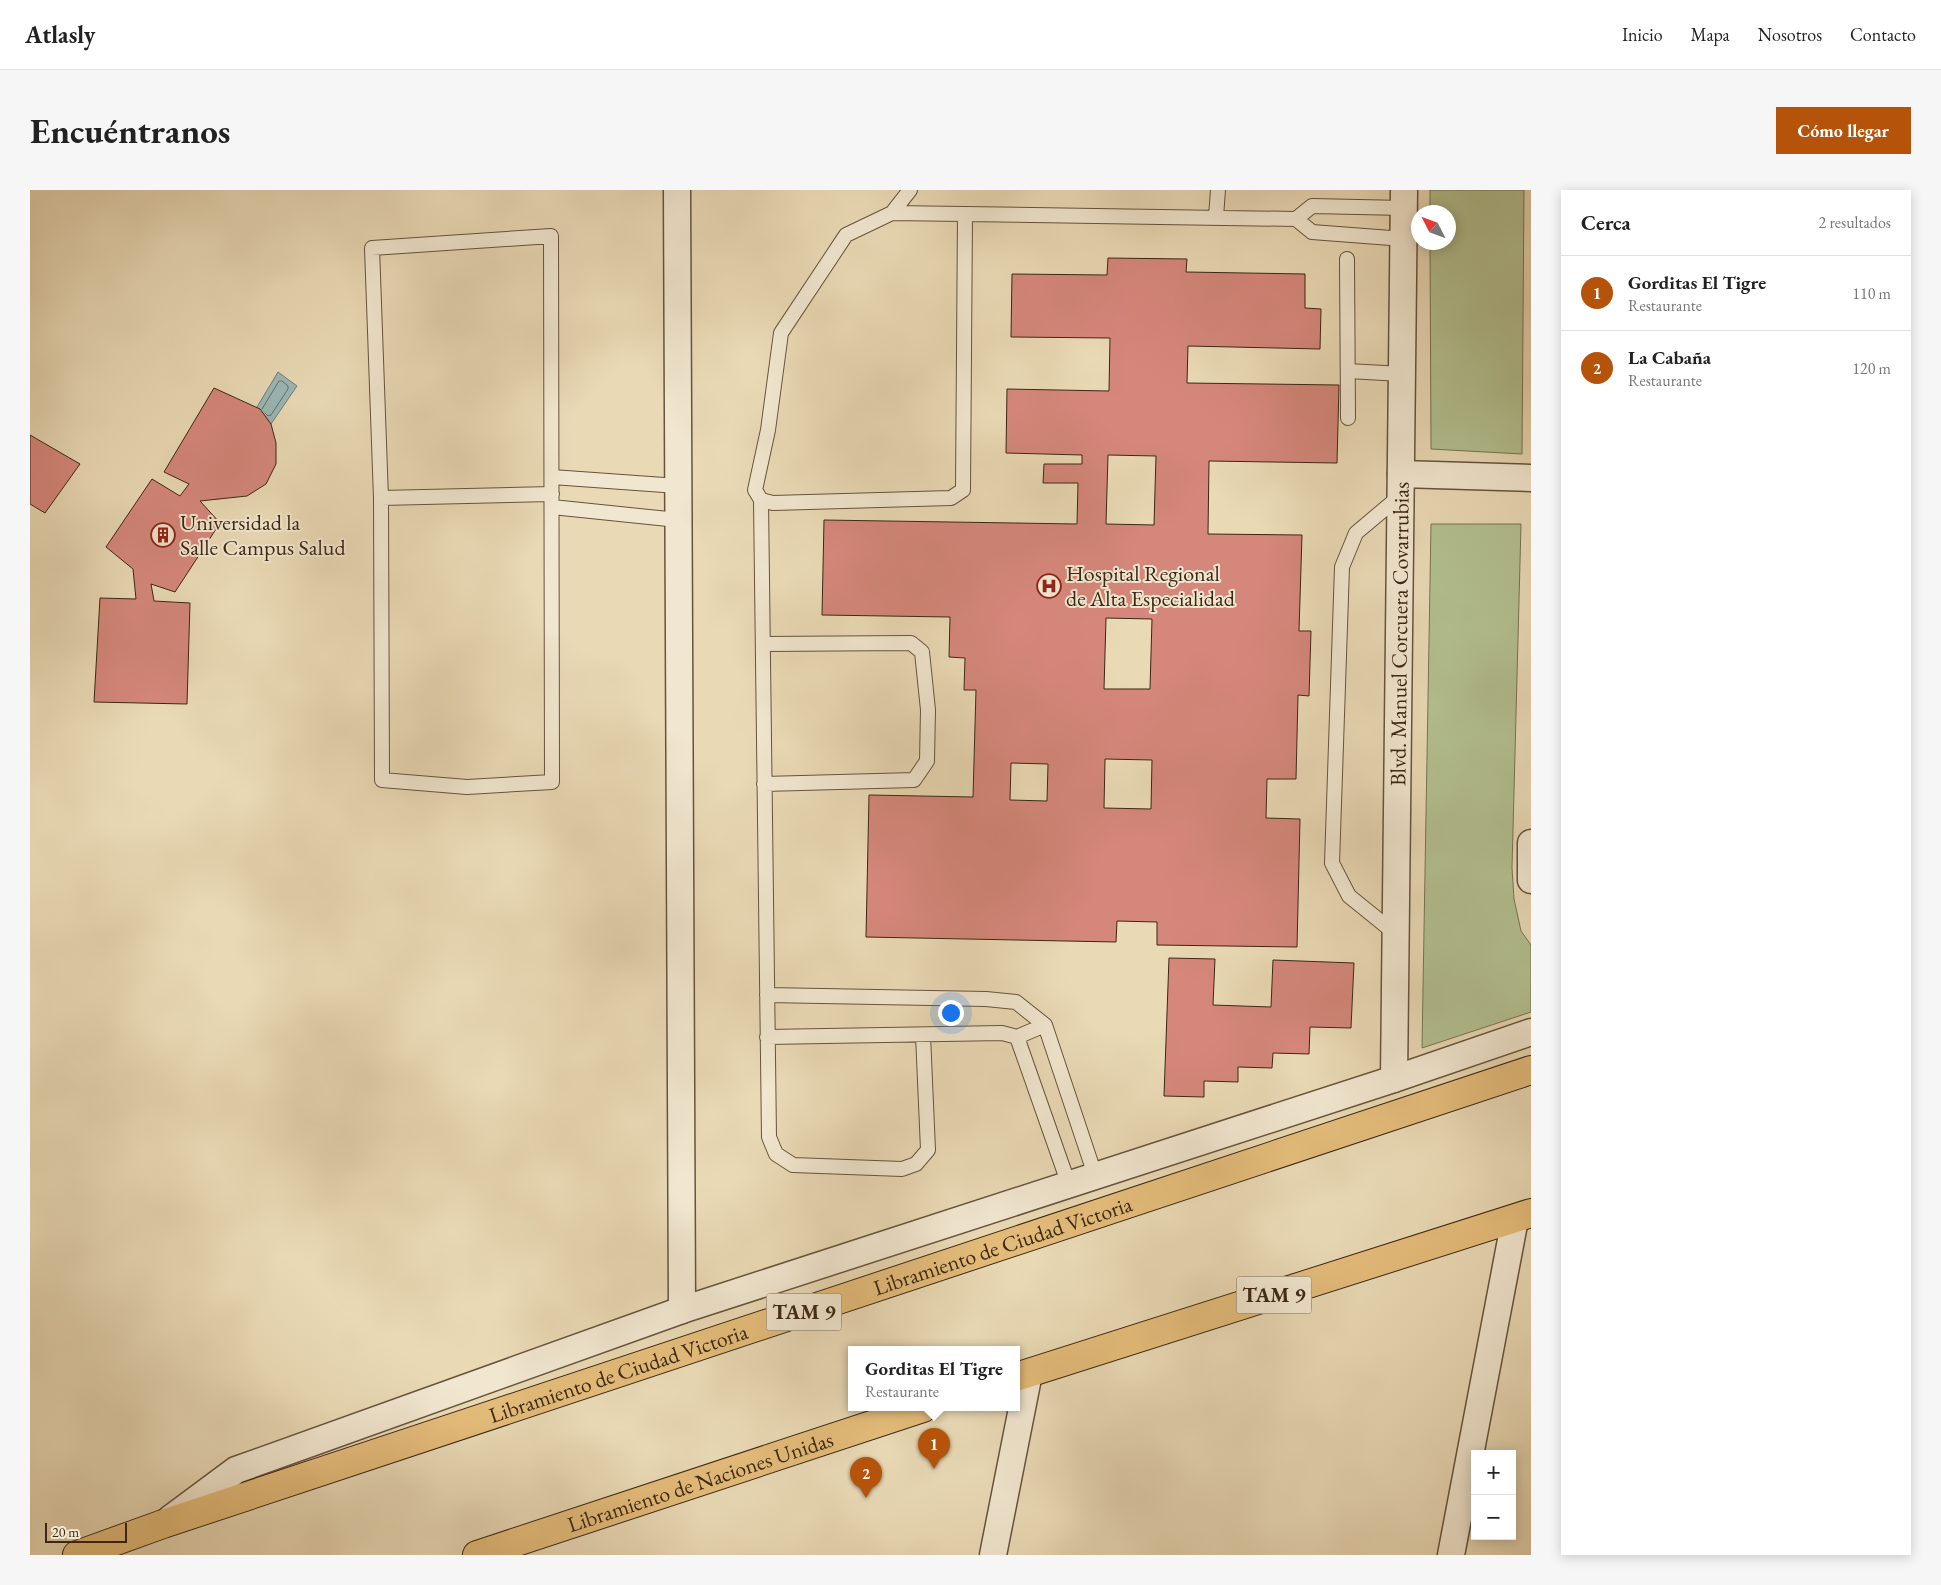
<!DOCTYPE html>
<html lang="es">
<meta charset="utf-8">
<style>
:root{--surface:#fff;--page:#f6f6f6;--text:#222;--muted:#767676;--line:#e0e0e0;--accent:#b45309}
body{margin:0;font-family:"EB Garamond",serif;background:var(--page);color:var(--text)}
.controls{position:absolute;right:15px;bottom:15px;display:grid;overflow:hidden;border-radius:0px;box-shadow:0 2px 12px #0003}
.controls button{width:45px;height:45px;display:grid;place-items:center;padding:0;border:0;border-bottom:1px solid var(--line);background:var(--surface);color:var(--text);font:25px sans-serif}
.compass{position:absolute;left:1381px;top:15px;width:45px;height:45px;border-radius:50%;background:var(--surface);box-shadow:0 2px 12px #0003;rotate:312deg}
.scale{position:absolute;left:15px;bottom:12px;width:82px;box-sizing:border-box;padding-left:5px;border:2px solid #3b2712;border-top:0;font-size:14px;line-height:18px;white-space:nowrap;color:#3b2712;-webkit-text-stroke:4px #f1e6cf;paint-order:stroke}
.you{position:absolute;left:920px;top:822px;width:18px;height:18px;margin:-12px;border:4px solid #fff;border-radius:50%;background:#1a73e8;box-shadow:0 0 0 8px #1a73e833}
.badge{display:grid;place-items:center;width:32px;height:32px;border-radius:50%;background:var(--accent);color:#fff;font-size:16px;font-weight:700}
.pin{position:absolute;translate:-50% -41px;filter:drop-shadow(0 1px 2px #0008)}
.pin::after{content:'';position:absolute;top:26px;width:18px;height:15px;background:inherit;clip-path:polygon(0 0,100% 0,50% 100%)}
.popup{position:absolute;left:818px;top:1156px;width:172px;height:65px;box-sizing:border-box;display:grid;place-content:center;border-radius:0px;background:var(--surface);filter:drop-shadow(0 1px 4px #0005);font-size:16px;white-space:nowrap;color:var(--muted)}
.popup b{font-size:19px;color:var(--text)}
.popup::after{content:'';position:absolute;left:50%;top:100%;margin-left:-10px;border:10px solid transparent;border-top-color:var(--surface)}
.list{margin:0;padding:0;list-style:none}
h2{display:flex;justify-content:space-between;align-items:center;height:65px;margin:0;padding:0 20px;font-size:21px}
h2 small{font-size:16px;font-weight:400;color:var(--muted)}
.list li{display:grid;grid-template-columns:32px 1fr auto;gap:15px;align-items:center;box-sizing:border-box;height:75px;padding:0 20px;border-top:1px solid var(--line)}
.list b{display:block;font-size:19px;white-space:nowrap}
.list p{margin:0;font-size:16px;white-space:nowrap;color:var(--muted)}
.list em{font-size:16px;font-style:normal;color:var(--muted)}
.map{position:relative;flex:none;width:1501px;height:1365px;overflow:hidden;border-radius:0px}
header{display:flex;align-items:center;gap:30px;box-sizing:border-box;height:70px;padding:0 25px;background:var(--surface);border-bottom:1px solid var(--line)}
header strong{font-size:24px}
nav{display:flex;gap:28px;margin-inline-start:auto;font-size:18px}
.intro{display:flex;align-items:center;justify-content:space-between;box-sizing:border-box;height:120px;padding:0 30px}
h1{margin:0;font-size:35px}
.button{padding:12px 22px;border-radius:0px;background:var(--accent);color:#fff;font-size:18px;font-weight:700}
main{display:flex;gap:30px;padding:0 30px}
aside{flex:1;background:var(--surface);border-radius:0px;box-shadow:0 2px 12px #0003}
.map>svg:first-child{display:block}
</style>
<header>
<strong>Atlasly</strong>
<nav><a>Inicio</a><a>Mapa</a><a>Nosotros</a><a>Contacto</a></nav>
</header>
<div class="intro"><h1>Encuéntranos</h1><a class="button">Cómo llegar</a></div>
<main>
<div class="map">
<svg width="1501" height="1365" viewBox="0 0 1501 1365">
<rect width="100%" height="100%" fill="#e9d9b5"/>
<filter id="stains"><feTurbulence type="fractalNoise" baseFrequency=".004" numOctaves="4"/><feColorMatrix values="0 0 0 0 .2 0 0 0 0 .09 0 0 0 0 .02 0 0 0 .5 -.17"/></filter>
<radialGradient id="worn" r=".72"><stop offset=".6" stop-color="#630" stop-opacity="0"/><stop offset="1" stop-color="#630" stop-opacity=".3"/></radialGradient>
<path fill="#b3c090" stroke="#777451" d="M1400,0H1494L1492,264L1401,259L1400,53L1418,52V22H1400Z
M1401,334H1491L1482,678L1484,709L1491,741L1501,755V822L1392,858Z"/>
<path fill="#9ab8b7" stroke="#747e75" d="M248,182L267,196L241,234L224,222Z"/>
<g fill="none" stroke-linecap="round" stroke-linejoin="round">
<path stroke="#6a7064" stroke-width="1" d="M232,219L249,191H252L258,196V199L241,225L238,226L235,223"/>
</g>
<path fill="#d5877b" stroke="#3b2712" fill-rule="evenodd" d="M1078,68L1157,69L1156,82L1275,84V118L1291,119L1290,159L1158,156L1157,193L1309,195L1307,273L1179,271L1178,344L1272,345L1269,441H1281L1279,506L1268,505L1266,589H1237L1236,628L1270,629L1267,757L1127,755V732L1087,731L1086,752L836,747L839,605L943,607L946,500H934L935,468L919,467L920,427L792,425L794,330L1047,334L1048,293H1013L1014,274H1052V265L976,263L977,199L1079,201L1080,148L981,147L982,84L1077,85ZM1078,265L1126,266L1124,335L1076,334ZM1076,428L1122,429L1120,499H1074ZM1075,569L1122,570L1121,619L1074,618ZM981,573L1018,574L1017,611L980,610Z
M184,198L230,219L241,234L246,253V274L236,294L217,306L170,311L190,333L145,402L121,394L124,411L160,413L157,514L64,512L70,408L106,409L103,379L76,357L122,289L150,306L159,294L134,282Z
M0,245L50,274L15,323L0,314Z
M1139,768L1185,769L1183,815L1241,817L1243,770L1324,773L1321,838L1280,837L1279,864L1243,863L1242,878L1208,877V892L1174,891V907L1134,906Z"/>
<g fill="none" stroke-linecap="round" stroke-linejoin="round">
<g stroke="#66543b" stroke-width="16">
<path id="lane" d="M880,0L862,23L816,45L751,143L738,240L725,300L731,310L743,313L921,308L933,300L935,24
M862,23L1266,29
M1186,27L1188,0
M521,46L522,592L437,597L352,590L351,308L342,58Z
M1374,49L1282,42L1266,29L1282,16L1374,18
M1317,69L1318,228
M1318,181L1372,184
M522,287L648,296
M351,308L522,304
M731,310L739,947L746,964L763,975L872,979L886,974L898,960L893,845
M522,317L648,330
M733,454L881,453L892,462L898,520L897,571L884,590L734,594
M1366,744L1319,706L1302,673L1312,377L1326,343L1370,306
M737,805L956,809L986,812L1015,835L1065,985
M737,847L972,843L987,847L1039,995
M987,847L1015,835"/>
</g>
<g stroke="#66543b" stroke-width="29">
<g id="street">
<path d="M647,0L652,1120"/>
<path d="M1371,284L1501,288"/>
<path d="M1501,653V690"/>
<path id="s1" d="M1364,889L1374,0"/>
<path d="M140,1329L206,1280L652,1120L1364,889L1501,842"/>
<path d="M963,1365L999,1183"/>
<path d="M1421,1365L1485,1029"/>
</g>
</g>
<g stroke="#3b2712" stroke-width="30">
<g id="highway">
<path d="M986,1187L1501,1023"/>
<path id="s2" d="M47,1365L133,1334L1501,880"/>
<path id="s3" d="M447,1365L893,1218"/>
</g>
</g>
<use href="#lane" stroke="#f1e6cf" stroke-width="14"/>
<use href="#street" stroke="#f1e6cf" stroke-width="26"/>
<use href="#highway" stroke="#e4bc7a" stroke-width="28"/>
</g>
<defs>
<g id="building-ring" transform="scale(1.25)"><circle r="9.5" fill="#f1e6cf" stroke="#8f2418" stroke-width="1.5"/><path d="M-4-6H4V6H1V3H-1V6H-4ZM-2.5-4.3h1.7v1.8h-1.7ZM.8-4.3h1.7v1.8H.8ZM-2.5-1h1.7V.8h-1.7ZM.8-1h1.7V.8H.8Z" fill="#8f2418"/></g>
<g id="hospital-ring" transform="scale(1.25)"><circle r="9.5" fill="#f1e6cf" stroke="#8f2418" stroke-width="1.5"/><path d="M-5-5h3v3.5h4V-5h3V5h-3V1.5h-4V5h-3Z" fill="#8f2418"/></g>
</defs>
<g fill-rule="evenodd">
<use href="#building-ring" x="133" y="345"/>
<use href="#hospital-ring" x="1019" y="396"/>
</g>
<g text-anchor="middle" stroke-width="4" stroke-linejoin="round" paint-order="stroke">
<g fill="#f1e6cf" stroke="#72604b" stroke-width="1">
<rect x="1206.5" y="1086.5" width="75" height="37" rx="4"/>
<rect x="736.5" y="1103.5" width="75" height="37" rx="4"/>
</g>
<g font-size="21" font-weight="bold" fill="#3b2712">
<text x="1244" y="1112">TAM 9</text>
<text x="774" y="1129">TAM 9</text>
</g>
<g font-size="22" fill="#3b2712" stroke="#f1e6cf" text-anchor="start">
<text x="150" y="340">Universidad la<tspan x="150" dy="25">Salle Campus Salud</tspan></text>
<text x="1036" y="391">Hospital Regional<tspan x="1036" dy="25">de Alta Especialidad</tspan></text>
</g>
<g font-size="22" fill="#3b2712" stroke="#f1e6cf">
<text dy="8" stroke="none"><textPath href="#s1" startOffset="445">Blvd. Manuel Corcuera Covarrubias</textPath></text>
<text dy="8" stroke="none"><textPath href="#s2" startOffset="976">Libramiento de Ciudad Victoria</textPath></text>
<text dy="8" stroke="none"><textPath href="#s2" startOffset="571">Libramiento de Ciudad Victoria</textPath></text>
<text dy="8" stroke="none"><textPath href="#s3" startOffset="235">Libramiento de Naciones Unidas</textPath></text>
</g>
</g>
<rect width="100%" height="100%" filter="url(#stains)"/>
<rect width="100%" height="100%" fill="url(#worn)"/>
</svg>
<div class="controls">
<button>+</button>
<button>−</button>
</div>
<svg class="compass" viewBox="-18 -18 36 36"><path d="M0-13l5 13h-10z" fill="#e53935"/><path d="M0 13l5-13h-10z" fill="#767676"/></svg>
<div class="scale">20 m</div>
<div class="you"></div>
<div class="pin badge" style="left:904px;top:1279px">1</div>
<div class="popup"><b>Gorditas El Tigre</b>Restaurante</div>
<div class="pin badge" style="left:836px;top:1308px">2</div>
</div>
<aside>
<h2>Cerca<small>2 resultados</small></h2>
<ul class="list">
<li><span class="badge">1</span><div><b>Gorditas El Tigre</b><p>Restaurante</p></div><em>110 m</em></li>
<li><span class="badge">2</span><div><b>La Cabaña</b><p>Restaurante</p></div><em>120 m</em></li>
</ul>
</aside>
</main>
